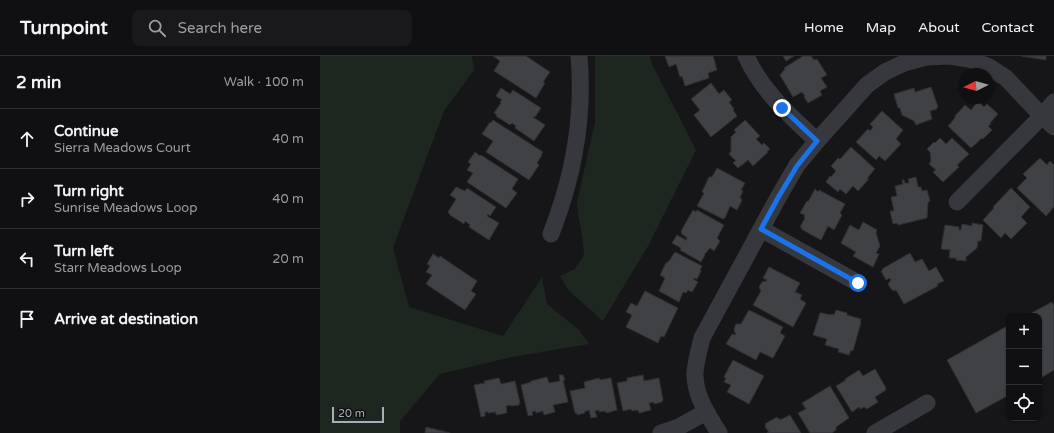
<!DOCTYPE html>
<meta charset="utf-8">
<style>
:root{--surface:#101012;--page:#19191b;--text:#f1f3f6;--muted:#9c9d9f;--line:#303032}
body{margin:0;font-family:"Varela Round",sans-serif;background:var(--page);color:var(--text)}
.controls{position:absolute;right:12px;bottom:12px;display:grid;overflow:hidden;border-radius:8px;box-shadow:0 1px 3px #0004}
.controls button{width:36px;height:36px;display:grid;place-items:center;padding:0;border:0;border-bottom:1px solid var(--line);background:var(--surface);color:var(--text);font:20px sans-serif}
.compass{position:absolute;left:638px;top:12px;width:36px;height:36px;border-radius:50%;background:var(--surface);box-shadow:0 1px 3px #0004;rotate:265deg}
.scale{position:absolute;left:12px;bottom:10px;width:52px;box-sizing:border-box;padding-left:4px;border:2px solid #a7adb9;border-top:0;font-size:11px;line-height:14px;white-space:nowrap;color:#a7adb9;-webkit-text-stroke:3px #111113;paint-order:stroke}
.stop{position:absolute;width:12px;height:12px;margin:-9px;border:3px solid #1a73e8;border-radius:50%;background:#fff}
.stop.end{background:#1a73e8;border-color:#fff;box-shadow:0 1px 4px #0008}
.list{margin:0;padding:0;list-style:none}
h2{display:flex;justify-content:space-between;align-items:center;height:52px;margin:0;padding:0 16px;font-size:17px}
h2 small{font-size:13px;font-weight:400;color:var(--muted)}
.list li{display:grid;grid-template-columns:26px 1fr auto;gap:12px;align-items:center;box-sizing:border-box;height:60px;padding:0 16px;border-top:1px solid var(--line)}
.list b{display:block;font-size:15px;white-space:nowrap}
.list p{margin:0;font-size:13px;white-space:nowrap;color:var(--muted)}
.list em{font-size:13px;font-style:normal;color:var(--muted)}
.icon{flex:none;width:22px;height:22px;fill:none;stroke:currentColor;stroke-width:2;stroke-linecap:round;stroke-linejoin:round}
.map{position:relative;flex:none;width:734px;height:377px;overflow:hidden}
header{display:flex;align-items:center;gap:24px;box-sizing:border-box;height:56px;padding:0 20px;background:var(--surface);border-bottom:1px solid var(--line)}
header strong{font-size:19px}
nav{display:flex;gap:22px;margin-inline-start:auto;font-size:14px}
.search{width:280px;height:36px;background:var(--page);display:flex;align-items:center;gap:10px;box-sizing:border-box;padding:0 14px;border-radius:8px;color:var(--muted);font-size:15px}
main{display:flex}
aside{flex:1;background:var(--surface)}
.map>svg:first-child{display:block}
</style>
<header>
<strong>Turnpoint</strong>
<div class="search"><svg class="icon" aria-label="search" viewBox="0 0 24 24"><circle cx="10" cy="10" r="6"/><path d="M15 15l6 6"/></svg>Search here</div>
<nav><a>Home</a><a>Map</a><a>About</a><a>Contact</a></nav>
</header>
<main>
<aside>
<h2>2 min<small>Walk · 100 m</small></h2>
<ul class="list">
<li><svg class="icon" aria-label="ahead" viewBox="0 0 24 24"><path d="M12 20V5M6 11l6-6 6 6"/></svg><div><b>Continue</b><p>Sierra Meadows Court</p></div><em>40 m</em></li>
<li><svg class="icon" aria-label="right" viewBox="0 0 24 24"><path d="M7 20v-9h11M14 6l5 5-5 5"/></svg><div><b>Turn right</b><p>Sunrise Meadows Loop</p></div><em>40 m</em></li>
<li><svg class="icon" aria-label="left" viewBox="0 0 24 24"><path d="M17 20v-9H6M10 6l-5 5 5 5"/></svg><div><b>Turn left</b><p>Starr Meadows Loop</p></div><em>20 m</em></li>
<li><svg class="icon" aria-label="arrive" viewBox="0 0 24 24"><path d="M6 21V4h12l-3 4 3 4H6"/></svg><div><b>Arrive at destination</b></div></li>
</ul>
</aside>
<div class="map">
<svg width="734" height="377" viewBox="0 0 734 377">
<rect width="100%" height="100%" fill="#161618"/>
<path fill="#1e271f" d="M0,0H152L154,14L124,55L73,192L89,251L183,280L222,221L227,248L259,274L269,288L192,301L120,318L80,365V377H0Z
M275,0H330L331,6L376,94L328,190L283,265L248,234L240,220L255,213L264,199L262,179L258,159L257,146L275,66Z"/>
<path fill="#404145" stroke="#303034" d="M173,0H206L230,16L223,26L225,27L216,42L174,15L180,5Z
M345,0H393L397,14L388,17L389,22L365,30L362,20L360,21L356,8L349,11Z
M463,0H474L466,5Z
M483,0H491L494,4L497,3L507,19L501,22L507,31L500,35L502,39L488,47L484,41L485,40L482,36L473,41L460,19L465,13L464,12Z
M701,0H726V4Z
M391,27L399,38L404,34L412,44L409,46L414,53L413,54L417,60L391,81L374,59L380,54L371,43Z
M611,31L618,51H617V53L610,55L612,63L596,69L594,65L582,59L580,52H578L574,38L594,32L595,36Z
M181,32L190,38L193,34L221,52L215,61L214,60L213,61L225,69L214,85L195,72L196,70L192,67L190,69L176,60L177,59L174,57L181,47L180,46L182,44L176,40Z
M658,45L664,51L667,48L678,58L670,67L671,68L668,70L672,74L663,83L662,82L651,92L628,70L635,62V60L645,49L651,54Z
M562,55L583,74L576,83L581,88L565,105L559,100L556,104L536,86L548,73L550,75L553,71L550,68Z
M173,64L223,96L221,99H222L217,107L219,109L209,124L166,96L173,85L162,78L170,66L171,67Z
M425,64L440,80L436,83L442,89L444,87L450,93L447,95L448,96L433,110L428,104L418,112L413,107L416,104H415L409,98L411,95V81L416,76L414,74Z
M620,82L626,88L632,82L649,98L637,109L639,111L623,126L613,116L616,114L609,108L611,105L610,96L607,93L614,86L615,87Z
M531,91L555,113L548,121V124L538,135L533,130L526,138L520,133L518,136L506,126L510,120L511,121L516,115L511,110L518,102L520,103Z
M155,96L160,100L161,99L198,123L192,133L197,137L186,152L147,126L153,117L147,114L151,108L148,106Z
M720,102L727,109L730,105L734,109V151L726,160L697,132L707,122L703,118Z
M397,112L425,127L421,134L423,135L420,141L422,144L417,154L410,150L405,162H404L403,163L377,150L384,137L382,136L389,121H392Z
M596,121L598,131H601L602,135L607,134L610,145L608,146L607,162L578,169L577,167L573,168L570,155H574L571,141L577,140L575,130L583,128L582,124H584L585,127H589L588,123Z
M136,131L145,135L147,132L176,151L170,160L168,158L167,160L179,167L169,184L149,171L150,169L145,165L144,168L130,159L128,156L136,143L130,139Z
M691,132L710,151L701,161L707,167L691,183L685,177L681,182L663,164L674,152L673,151Z
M495,133L498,136L499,134L525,148L520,157L522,159L514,174L508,170L501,184L481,173L482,171H480L485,162L484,161L485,159L480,157L487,145L488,146Z
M373,154L376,156L377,154L404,169L397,182L400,185L394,195L390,192L384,199H385L381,206L360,194L361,192L352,187L357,179L366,184L367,182L362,178L361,175Z
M543,166L557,174L556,177L560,190L556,197L559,198L553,211L533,200L536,196L521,187L530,169L539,174Z
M652,167L663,169L661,185H658L657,192L646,201V205L636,204V202H629L630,194L621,193L625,169L639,171V174H641L642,168L652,170Z
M355,196L382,210L380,214L381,215L377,223L374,222L373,223L378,226L372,236L368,234L366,237L363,236L359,246L339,235L345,222L340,219L346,207L349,205Z
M590,197L595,206L602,203L609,215L616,211L624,225L617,228L618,230L584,248L576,234L574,235L571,233L568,228L571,224L570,222L566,224L561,215L563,214L562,213Z
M113,198L119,202L120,200L157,225L151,235L156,238L145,254L106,228L112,219L106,216L110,210L107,208Z
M449,211L480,227L475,236L482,239L480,243L486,247L473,271L433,249L441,235L439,231L442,226L446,225L447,224L443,222Z
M325,235L358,252L344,281L341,280L338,287L306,271L312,259L306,256L311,247L317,250Z
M732,246L734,250V314L719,323V260H706Z
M429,254L463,271L460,277L465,280L453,302L440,296L436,304L406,288L412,278L415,279L416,278L415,277L414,273L416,268H421Z
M516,254L527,257V259L541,263L540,266H541L533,295L531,294L529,299L518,296L519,293L505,289L507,283L493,279L500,257H502L511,259L512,258L514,259Z
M689,269V339L656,357L627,304Z
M413,304L444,320L429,348L407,336L411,329L404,326L406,322L404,321Z
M555,313L566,332L565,333L566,334L555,341L558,346L547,353L544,351L540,353L539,351L532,356L516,330L526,324L525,323L539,314L543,320Z
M239,319H243L245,324H243L248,346L233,349L235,356L224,359L223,355L216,357V355L212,356L213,359L208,360L201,329L211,326V325L227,321L229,327L240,325Z
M323,319L324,325L339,322L343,344L342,345V346L334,348V346L329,347L331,354L319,357L318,354L312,355L311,353L303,355L297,327L307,325V322Z
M179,322L181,328L195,325L200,347H199V349L191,350V349L186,350L187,357L176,359V356L168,357V356H165V360L161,361L154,329L165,327L164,325Z
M279,322L280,324L291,322L297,354L286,357L285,355L279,356V354L275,355L277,361L271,362L269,354L264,356L265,357L257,359V357H255L250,335L265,332L264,326Z
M510,330L529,362L516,371V374L512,377H490L478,357L486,353L482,347Z
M470,359L481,377H447L449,376L445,371L446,370L445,368L457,361L458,363L459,362L460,364Z
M106,371L130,377H105Z"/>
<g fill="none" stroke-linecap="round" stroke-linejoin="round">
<path stroke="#37383e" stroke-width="17" d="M426,0C442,35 469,59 497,85
M637,146L722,60L734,46
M441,173L538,227
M231,178C236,165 240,153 244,140C257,96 263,46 259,0
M341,377L359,371L386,356
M399,377C388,359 374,339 375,316C376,305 379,294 382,282L459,140L477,109L497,85L547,29L565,16L584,7L607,1L629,0L649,3L669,11L686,22L722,60L734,71
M555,377L607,347"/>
</g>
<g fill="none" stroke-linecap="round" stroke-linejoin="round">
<path stroke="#1a73e8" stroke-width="5" d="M462,52L497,85L477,110L459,140L441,173L538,227"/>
</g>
</svg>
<div class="controls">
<button>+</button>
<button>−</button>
<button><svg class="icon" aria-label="locate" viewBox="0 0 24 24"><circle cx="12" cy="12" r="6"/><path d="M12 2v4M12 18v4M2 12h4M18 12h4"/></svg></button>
</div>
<svg class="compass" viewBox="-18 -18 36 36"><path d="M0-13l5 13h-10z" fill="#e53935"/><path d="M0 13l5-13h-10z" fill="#9c9d9f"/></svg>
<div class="scale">20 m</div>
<div class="stop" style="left:538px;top:227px"></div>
<div class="stop end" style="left:462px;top:52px"></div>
</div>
</main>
